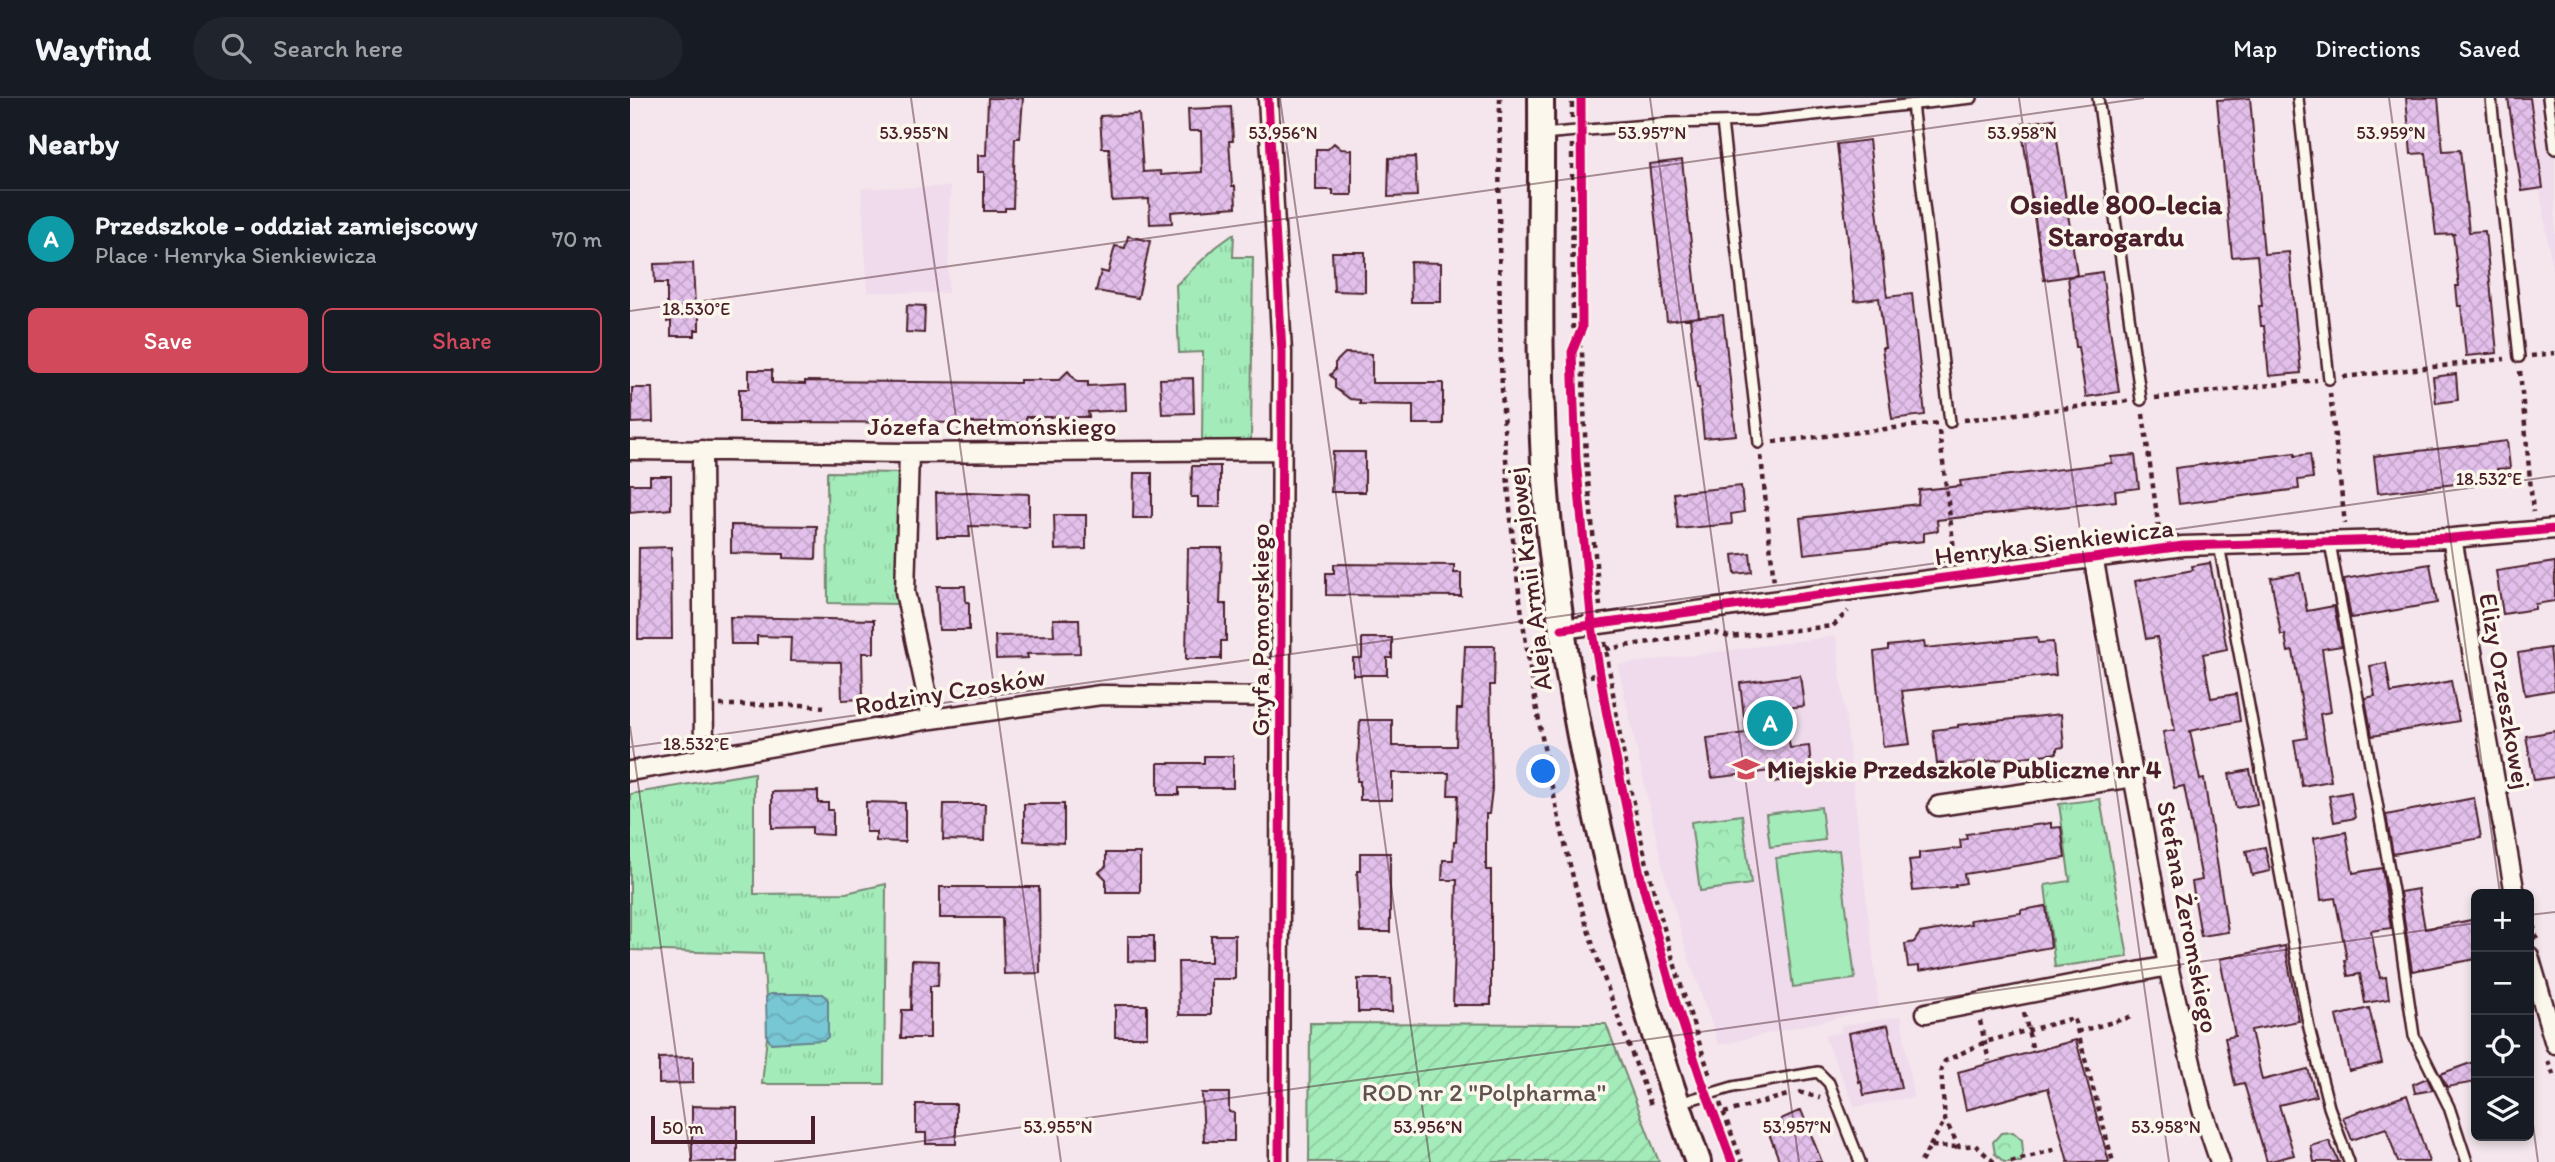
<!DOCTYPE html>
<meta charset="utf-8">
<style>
:root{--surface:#171b24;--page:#20242c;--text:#f1f3f6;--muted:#9ea1a6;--line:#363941;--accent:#d1495b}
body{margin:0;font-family:Itim,sans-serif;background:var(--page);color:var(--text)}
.controls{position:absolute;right:21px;bottom:21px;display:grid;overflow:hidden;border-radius:10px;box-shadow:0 4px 10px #0003}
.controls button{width:63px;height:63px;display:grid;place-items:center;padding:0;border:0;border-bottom:2px solid var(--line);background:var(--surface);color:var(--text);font:35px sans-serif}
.scale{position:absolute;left:21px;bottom:18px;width:164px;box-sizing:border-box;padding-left:7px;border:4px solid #4a1f2b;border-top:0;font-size:19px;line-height:24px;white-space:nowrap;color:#4a1f2b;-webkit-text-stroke:5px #fbf7ec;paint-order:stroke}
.you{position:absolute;left:914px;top:674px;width:24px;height:24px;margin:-18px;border:5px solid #fff;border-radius:50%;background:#1a73e8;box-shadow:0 0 0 10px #1a73e833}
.badge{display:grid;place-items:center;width:46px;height:46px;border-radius:50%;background:var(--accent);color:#fff;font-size:23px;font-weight:700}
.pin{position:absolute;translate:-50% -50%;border:4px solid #fff;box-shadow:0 2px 7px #0006}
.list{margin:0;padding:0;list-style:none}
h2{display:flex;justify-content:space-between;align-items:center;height:91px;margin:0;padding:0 28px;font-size:30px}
h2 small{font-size:23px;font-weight:400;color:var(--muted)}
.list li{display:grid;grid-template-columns:46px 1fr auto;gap:21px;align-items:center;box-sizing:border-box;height:98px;padding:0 28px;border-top:2px solid var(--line)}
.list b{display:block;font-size:26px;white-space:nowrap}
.list p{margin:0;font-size:23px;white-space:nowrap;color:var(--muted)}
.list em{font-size:23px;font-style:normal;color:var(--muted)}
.actions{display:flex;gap:14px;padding:21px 28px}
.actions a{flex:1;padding:16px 0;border:2px solid var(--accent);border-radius:10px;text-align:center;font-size:24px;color:var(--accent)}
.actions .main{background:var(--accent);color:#fff}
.icon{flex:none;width:38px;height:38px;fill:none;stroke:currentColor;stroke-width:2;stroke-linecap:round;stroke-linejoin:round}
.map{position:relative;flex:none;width:1925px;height:1064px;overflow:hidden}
header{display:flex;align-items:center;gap:42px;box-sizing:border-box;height:98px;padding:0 35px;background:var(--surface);border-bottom:2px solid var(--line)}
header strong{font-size:33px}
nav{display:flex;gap:38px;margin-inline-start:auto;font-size:24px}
.search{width:490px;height:63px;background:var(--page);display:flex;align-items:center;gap:18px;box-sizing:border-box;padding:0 24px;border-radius:38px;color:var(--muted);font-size:26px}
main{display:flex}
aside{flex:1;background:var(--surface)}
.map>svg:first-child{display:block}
</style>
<header>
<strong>Wayfind</strong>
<div class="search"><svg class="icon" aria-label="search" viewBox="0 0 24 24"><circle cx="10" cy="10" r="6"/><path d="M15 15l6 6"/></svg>Search here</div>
<nav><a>Map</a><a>Directions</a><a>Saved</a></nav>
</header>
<main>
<aside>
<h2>Nearby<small></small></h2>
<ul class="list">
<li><span class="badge" style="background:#0f9aa8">A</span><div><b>Przedszkole - oddział zamiejscowy</b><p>Place · Henryka Sienkiewicza</p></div><em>70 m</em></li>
</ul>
<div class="actions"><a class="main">Save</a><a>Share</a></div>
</aside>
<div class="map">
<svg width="1925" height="1064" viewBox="0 0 1925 1064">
<defs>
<pattern id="grass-tufts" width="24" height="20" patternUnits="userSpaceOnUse" patternTransform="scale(1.75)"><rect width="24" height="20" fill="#a3ecba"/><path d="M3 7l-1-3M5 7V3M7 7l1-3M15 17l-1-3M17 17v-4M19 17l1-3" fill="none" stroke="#8ecaa0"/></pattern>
<pattern id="forest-crowns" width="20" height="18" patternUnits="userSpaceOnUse" patternTransform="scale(1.75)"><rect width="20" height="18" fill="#a3ecba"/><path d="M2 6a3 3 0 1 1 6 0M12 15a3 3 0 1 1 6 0" fill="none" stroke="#8ecaa0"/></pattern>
<pattern id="garden-furrows" width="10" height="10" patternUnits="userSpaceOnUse" patternTransform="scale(1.75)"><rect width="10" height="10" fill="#a3ecba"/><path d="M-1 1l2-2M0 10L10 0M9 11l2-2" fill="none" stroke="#8ecaa0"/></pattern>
<pattern id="water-waves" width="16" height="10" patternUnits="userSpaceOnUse" patternTransform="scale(1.75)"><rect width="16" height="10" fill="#78c7d4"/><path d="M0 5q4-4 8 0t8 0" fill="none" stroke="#69aab6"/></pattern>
<pattern id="building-cross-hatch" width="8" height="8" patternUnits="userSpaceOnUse" patternTransform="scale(1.75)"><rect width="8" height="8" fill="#e3c0eb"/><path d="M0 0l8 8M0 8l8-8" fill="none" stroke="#c4a5ca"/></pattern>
</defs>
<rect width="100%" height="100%" fill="#f4e6ec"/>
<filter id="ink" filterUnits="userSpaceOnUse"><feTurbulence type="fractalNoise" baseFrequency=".0143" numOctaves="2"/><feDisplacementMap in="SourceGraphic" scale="14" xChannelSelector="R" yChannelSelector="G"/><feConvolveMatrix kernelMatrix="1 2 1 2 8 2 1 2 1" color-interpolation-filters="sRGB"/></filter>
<g filter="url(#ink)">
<path fill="#efdbec" d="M1877,0H1925V187L1910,93L1891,95Z
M320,89L318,195L238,194L231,90Z
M1206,538L1249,910L1089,947L1059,861L1034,774L988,567Z
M1271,918L1283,999L1225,1009L1194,938L1212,934L1211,928Z"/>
<path fill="url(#grass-tufts)" stroke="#768672" stroke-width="2" d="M604,136L603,159H623L621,342H572L573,254L549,255L546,187L586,149Z
M197,374L273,375V506L198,505Z
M124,675V796L216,795L256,786L254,986H132L137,939L141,945L198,938V902L193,896H140L136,899L133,856L0,852V696Z
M1470,701L1498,859L1425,869L1415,787L1440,783L1429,706Z"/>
<path fill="url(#forest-crowns)" stroke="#768672" stroke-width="2" d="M1112,717L1121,786L1070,793L1061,724Z
M1383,1034L1392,1042L1393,1054L1391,1064H1374L1365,1056L1363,1044L1371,1035Z"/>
<path fill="url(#garden-furrows)" stroke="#768672" stroke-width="2" d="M680,925L976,926L1029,1064H679Z"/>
<path fill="#a3ecba" stroke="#768672" stroke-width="2" d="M1191,709L1195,742L1140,749L1136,716Z
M1209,752L1225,881L1163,889L1146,760Z"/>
<path fill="url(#water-waves)" stroke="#668490" stroke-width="2" d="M140,896H193L198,902V939L194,942L141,945L137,939L136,899Z"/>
<path fill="url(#building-cross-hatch)" stroke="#4a1f2b" stroke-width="2" d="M358,0H393L390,40H385L383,110H375V113H354V74H348V57H356Z
M1620,0L1634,156L1659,154L1671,275L1639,278L1634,228H1631L1629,208H1632L1627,157L1602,159L1587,2Z
M1776,0H1808L1813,53L1830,52L1839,134L1855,133L1867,255L1836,258L1831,208H1828L1826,188H1829L1823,136H1826L1806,137L1796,55L1781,56Z
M1878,0H1900L1913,90L1892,93Z
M601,9L603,43H599L602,88H605L606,109L541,114L542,125L520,126L519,101L482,103L479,50H472L470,18L509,16L513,74L530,73L531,77L572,74L571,33H559L558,11Z
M1424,21L1447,177L1414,182L1391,26Z
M1239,42L1257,199L1282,196L1295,317L1262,321L1252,250H1255L1249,200L1225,203L1207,46Z
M704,45L711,51L722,52V97H703V92H686V51H698Z
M785,59L787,98L758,99L759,60Z
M1052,62L1069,219L1037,223L1019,66Z
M498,138L520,143L508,200L466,193L471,173L478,175L485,148L495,150Z
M702,154H735V194L704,193Z
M780,164L811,165V204H781Z
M63,165L65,209H69V232H65V238H41V223L37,224V185H25L24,166Z
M1472,174L1489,294L1456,299L1448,249H1446L1438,179Z
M277,207L295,208L294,235L276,234Z
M1093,217L1106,337L1074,340L1069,290H1067L1060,220Z
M715,255L742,256V285H813V326H783V307L730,306V302L720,301L705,290V282L700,277L705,272V265Z
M119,272H142V285L175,286V283L390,285V282H429L438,273L447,284H458V288L495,286L496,312L458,314L459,319H396V325L109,324V291H119Z
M1826,276L1828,302L1806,305L1803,279Z
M563,280L564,315L532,316L530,281Z
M2,290H22L23,324L2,325Z
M1877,343L1880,370L1867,371L1868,381L1748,395L1744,358Z
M703,354H735V394H701Z
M1665,355V358L1680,356L1683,380L1668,382L1669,391L1549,406L1545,370Z
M1505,357L1509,390L1485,393L1486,403L1307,422L1308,433L1294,435V443L1174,456L1170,420L1288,406L1289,392L1331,388L1330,383L1482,365L1481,359Z
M562,368H590V409H568V399H561Z
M504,375H522V420H503Z
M20,378H41V411L0,415V386H20Z
M1111,388L1114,414L1101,416L1102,426L1048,431L1044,395Z
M338,394L399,396V429L339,428L340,439H307L306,395Z
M424,417H456V451L425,452Z
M101,427L187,428L186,461L154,460V456L101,455Z
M41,449L42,541H8L9,450Z
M558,450H592L590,506H596V543H591V561H556Z
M1120,455L1122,474L1105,476L1103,457Z
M1925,464V503L1905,506V511L1873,516L1866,473Z
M1580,465L1597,551L1573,556L1581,600L1606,596L1610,623L1560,633L1570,682L1574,681L1598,834L1571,838L1562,784L1572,782L1554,688L1544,690L1533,634L1545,632L1527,539L1516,541L1505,483L1563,472L1562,468Z
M704,466L824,467V475H831V498L696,497V475H704Z
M1800,466L1807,505L1721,520L1714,481Z
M1670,475L1677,513L1704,508L1712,548L1692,551L1701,614L1690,616L1701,683L1672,688L1664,642L1677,640L1672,607L1663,553L1658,554L1655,537H1651L1641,480Z
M307,488H335L336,504H339V532H309Z
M100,519L244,522V555H232L233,601L212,602L211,564L160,563L161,539L127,538V546H101Z
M423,521H449L450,555L397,556L398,560L366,561L365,538L424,537Z
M1407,539L1408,545L1423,544L1426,577L1272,593L1280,646L1253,649L1244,554L1258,552V548L1294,544L1295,550Z
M732,540H762V560H757V577H723V560H732Z
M835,548H865L864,587H860L862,691L859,716H856V772H861V907H823L827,782H812L813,762H823L824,744H826L828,697H818L819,675H762V702H730V683H727L730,622H762V648H826L827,611H832Z
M1920,550L1925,592L1895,597L1888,555Z
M1756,565L1761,595L1821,583L1829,623L1742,638L1735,600L1745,598L1740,568Z
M1170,577L1174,608L1154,610L1160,650L1179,648L1182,678L1142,684L1141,673L1082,680L1077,640L1116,635L1110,585Z
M1431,616L1434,649L1427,650V655L1313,668V665L1307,666L1303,632L1328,629V627Z
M1925,633V679L1904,682L1896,638Z
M574,658H603V690H549V697H528V665H574Z
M1620,672L1627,706L1606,710L1599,676Z
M188,693V705H198V712H203V737L182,736V729L142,730V694Z
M1721,694L1725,720L1704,724L1699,698Z
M1844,700L1851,740L1763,756L1756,717Z
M236,704L275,705V744L246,743V734H236Z
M314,706H355L354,743L313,742Z
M394,706H434V745L394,743Z
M1421,725V730L1431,729L1435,760L1334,776L1336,785L1325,787L1326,789L1283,793L1279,762L1289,761V755L1331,750L1330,742L1337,741L1336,736Z
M1716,734L1723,775L1752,770L1761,830L1741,833L1750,880L1756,879L1759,901L1735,905L1730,876L1718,878L1715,862L1717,861L1705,800L1691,802L1684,740Z
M1635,749L1640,773L1622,777L1616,753Z
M476,755H510V794H476V781L469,774L476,768Z
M730,755H760V834H730L727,773H730Z
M310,789H409L410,875L374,876L372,820H310Z
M1788,791L1795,831L1846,821V861L1782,873L1770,794Z
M1416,808L1421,849L1289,873V868L1278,869L1275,846L1284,844L1290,835L1341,826L1340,822L1391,815V812Z
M581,837H605V881H581V917H549L548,864H581Z
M498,838H524V864L498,863Z
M1655,848L1669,923L1621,932L1632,982L1678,971L1686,998L1649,1007L1664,1057L1637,1064L1614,985L1605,987L1595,940L1605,938L1590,861Z
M282,862L309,863L308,888H300V940H271L272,912H281Z
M728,881H761L762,914H728Z
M485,907H517V939H485Z
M1739,910L1752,965L1719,973L1706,918Z
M1258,927L1271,990L1234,997L1231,983L1229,984L1219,935Z
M1446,942L1479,1064H1438L1418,990L1336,1012L1328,974Z
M63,959V985L29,986V960Z
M1846,963V984L1817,989L1810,976Z
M1797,980L1803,992L1785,995L1783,986Z
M572,995H599V1014L604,1015V1043H574Z
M1777,997L1799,1064H1768L1756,1030L1722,1042L1713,1019Z
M286,1006H326V1046H296V1035H286Z
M62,1008L107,1009V1064H62Z
M1171,1012L1192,1064H1150L1138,1033L1153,1027L1151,1021Z
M1699,1043L1709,1064H1684L1681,1048Z"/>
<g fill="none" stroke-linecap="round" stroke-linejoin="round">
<g stroke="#4a1f2b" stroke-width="14">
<path id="service" d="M1468,0L1511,302
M1668,0L1699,281
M1861,0L1889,259
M1918,0L1925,51
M1282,6L1320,324
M1092,24L1129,345
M912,36L1040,25L1127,23L1342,0
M1700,445L1763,793L1784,938L1819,1009L1837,1064
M1589,447L1679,930L1699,1009L1719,1064
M1049,1005L1103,989L1188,974L1199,985L1230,1064"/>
</g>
<g stroke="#4a1f2b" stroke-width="23">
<path id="minor" d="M638,0L652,254L649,1064
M0,352L279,355L652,352
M72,352L74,659
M279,355L275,494L302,621
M1822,440L1885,796
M1463,458L1538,868L1572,1011L1590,1064
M932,531L1553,448L1822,440L1925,431
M0,673L302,621L471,597L651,599
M1308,708L1504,679
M1899,858L1925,946
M1296,915L1538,868"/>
</g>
<g stroke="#4a1f2b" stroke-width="30">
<path id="secondary" d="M911,0C912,127 907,254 915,381C918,432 925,482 932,532C959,714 1005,892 1068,1064"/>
</g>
<path stroke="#4a1f2b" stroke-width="4.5" stroke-dasharray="5 5" stroke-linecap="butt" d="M870,0C869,128 867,258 878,386C888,514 909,642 940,767C960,850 992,928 1021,1007
M942,20V0
M942,46L943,228L952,254L956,362L970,508
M1901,258L1925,255
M1890,273L1903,414
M1713,279L1875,261
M1700,295L1715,426
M1525,300L1687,282
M1513,316L1529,432
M1334,322L1499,303
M1309,333L1325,459
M1143,344L1308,325
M1131,358L1144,485
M975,544C984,602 993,661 1006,718C1025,807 1052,894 1081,980
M976,551L1083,534L1099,539L1203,528L1218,513
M960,578L979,574
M903,587L920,584
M90,607H172L194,609
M1899,807L1907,843
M1394,915L1403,953
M1350,923L1359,963
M1447,934L1501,919
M1918,963L1925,981
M1169,994L1190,1000
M1090,1005L1112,1064
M1094,1015L1161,996
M1300,1048L1315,1022
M1291,1064L1300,1048L1329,1049
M1364,1064L1345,1047L1329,1049L1315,1022L1311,972L1315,963L1355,944L1444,920L1483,1064
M1381,1064L1426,1051"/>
<use href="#service" stroke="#fbf7ec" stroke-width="9"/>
<use href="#minor" stroke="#fbf7ec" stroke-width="18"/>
<use href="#secondary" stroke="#fbf7ec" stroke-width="24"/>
<g stroke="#fbf7ec" stroke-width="13">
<path id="cycleway" d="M638,0L652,254L649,1064
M951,0L952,230L942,254L946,362L962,528L976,612L1011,781L1044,899L1071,981L1102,1064
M932,531L1553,448L1822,440L1925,431"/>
</g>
<use href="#cycleway" stroke="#d6006c" stroke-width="9"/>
</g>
</g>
<path fill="none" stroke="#4a1f2b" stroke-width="2" stroke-opacity="0.45" d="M281,0L431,1064M650,0L800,1064M1020,0L1169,1064M1389,0L1539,1064M1759,0L1870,796M0,213L1514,0M0,628L61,1064M0,649L1925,378M1899,817L1925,814M1899,997L1908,1064M144,1064L1846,825"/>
<defs>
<g id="school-bare" transform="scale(2.1)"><path d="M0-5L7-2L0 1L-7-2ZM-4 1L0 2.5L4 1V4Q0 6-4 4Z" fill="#d1495b" stroke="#fbf7ec" stroke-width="2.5" paint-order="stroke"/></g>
</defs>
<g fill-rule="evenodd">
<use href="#school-bare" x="1116" y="671"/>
</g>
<g text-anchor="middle" stroke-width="7" stroke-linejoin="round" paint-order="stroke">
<g font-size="26" fill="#4a1f2b" stroke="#fbf7ec">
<text x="362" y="337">Józefa Chełmońskiego</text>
<text transform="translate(1424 444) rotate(-7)" y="9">Henryka Sienkiewicza</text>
<text transform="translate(899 481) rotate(-97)" y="9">Aleja Armii Krajowej</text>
<text transform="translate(630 532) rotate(-90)" y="9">Gryfa Pomorskiego</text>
<text transform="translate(320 593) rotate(-9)" y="9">Rodziny Czosków</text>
<text transform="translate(1875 593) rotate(80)" y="9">Elizy Orzeszkowej</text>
<text transform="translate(1558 819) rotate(79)" y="9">Stefana Żeromskiego</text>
</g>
<g font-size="26" font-weight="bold" fill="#4a1f2b" stroke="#fbf7ec" text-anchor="start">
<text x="1137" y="680">Miejskie Przedszkole Publiczne nr 4</text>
</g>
<g font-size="26" fill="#60524f" stroke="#fbf7ec">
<text x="854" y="1003">ROD nr 2 "Polpharma"</text>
</g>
<g font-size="28" font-weight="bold" fill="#4a1f2b" stroke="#fbf7ec">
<text x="1486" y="116">Osiedle 800-lecia<tspan x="1486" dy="32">Starogardu</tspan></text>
</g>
</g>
<g font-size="18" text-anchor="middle" fill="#4a1f2b" stroke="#fbf7ec" stroke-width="7" stroke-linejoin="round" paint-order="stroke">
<text x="284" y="41">53.955°N</text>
<text x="653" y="41">53.956°N</text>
<text x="1022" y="41">53.957°N</text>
<text x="1392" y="41">53.958°N</text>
<text x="1761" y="41">53.959°N</text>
<text x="66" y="217">18.530°E</text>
<text x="1859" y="387">18.532°E</text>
<text x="66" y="652">18.532°E</text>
<text x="428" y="1035">53.955°N</text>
<text x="798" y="1035">53.956°N</text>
<text x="1167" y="1035">53.957°N</text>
<text x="1536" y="1035">53.958°N</text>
</g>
</svg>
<div class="controls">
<button>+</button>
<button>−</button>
<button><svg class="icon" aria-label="locate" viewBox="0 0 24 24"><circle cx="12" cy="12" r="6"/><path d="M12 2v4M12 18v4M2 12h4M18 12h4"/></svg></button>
<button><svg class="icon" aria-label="layers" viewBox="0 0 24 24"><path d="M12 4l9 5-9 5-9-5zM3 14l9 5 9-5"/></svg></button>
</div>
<div class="scale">50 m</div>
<div class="you"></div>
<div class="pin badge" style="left:1140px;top:625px;background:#0f9aa8">A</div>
</div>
</main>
